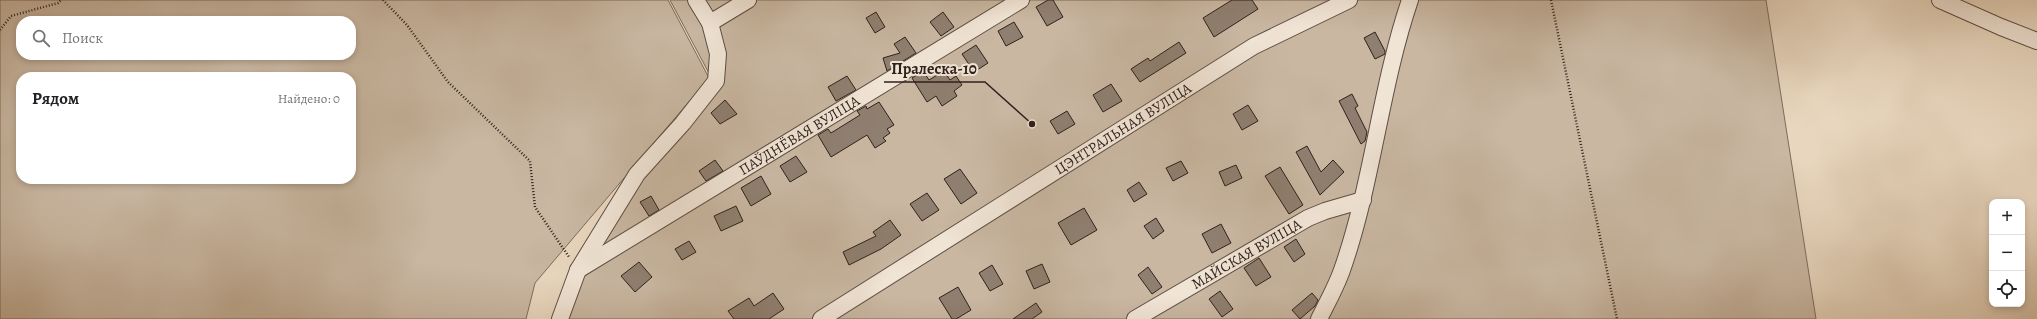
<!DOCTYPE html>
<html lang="ru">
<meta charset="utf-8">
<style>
:root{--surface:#fff;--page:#f2f2f2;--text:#202124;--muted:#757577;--line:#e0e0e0}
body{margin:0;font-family:Alegreya,serif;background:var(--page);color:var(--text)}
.controls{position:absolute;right:12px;bottom:12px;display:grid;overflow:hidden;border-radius:8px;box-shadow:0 2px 6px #0003}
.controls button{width:36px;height:36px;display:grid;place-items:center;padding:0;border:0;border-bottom:1px solid var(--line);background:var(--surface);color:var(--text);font:20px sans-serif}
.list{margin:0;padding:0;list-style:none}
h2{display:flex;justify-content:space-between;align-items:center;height:52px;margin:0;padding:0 16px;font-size:17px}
h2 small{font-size:13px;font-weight:400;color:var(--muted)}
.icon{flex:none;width:22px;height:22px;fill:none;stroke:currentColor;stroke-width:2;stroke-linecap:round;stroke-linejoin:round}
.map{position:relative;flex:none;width:2037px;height:319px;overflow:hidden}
.search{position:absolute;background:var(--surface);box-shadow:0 2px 6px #0003;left:16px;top:16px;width:340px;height:44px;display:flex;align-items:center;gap:10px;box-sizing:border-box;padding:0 14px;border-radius:16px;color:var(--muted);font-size:15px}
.panel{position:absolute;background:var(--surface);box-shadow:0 2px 6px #0003;left:16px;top:72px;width:340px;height:112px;border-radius:16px}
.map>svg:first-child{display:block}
</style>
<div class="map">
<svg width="2037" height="319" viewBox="0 0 2037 319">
<rect width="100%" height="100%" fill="#e8d6be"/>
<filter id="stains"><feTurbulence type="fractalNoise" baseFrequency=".005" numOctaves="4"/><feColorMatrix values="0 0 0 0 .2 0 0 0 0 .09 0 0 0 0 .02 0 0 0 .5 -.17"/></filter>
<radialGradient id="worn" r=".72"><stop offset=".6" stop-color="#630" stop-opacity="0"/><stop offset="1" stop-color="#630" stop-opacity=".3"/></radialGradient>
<path fill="#c9b7a2" stroke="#7c6c5f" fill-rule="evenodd" d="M0,0H668L709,78L535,283L526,319H0ZM21,21H351V55H21ZM21,77H351V179H21Z
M670,0H1766L1816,319H554L570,272L711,77Z"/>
<path fill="#8f7f70" stroke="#2f211c" d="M1048,0H1053L1063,17L1047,26L1036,7Z
M1232,0H1252L1258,9L1214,37L1203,18Z
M876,12L885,27L875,33L866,18Z
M943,12L954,27L941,36L930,22Z
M1014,22L1023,37L1006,46L998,31Z
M1375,32L1385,51V54L1375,59L1364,38Z
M905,37L916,53L887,71L883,58L900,53L894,44Z
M1179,42L1186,53L1140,82L1131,69L1148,58L1150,61Z
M976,45L988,63L974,72L962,54Z
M923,71L929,80L944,71L950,80L956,76L962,85L954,91L957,96L942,106L936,96L927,102L912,78Z
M847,76L856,90L836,101L828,87Z
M1111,84L1122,101L1103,112L1093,95Z
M1352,94L1358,106L1355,108L1367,132L1365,141L1361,144L1339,101Z
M725,100L737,114L720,124L711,113Z
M879,102L894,125L887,129L890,133L883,138L886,141L875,148L867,135L831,157L818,135L828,129L831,133L860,115L857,111L866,106L867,109Z
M1248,105L1258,121L1242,130L1233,114Z
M1067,111L1075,124L1058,134L1050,121Z
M1307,146L1321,172L1333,160L1344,172L1320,195L1296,152Z
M796,156L807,172L790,182L780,166Z
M715,160L723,171L706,181L699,171Z
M1181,161L1188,173L1173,181L1166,168Z
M1236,165L1242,178L1225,186L1219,172Z
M1280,167L1303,205L1289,214L1265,176Z
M960,169L977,193L961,204L944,179Z
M761,176L771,194L751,206L741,188Z
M1139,182L1147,194L1134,202L1127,190Z
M927,193L939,210L922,221L910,204Z
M651,196L659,210L649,216L640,202Z
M736,206L743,221L721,231L714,216Z
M1084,208L1097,230L1071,245L1058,223Z
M1156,218L1164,231L1153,239L1144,226Z
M890,220L901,235L881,249L849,265L843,252L876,236L873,232Z
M1221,224L1231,243L1212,253L1202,234Z
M1296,239L1305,254L1294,262L1284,247Z
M689,241L696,252L682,260L675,249Z
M1259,258L1271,277L1256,286L1244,268Z
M639,262L652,277L635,292L621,276Z
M1042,264L1050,282L1034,289L1026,271Z
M992,265L1003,284L990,291L979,273Z
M1148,267L1162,287L1152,294L1138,275Z
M958,287L971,310L956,319H952L939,298Z
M1220,291L1233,309L1222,317L1209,299Z
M773,293L784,309L769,319H734L728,311L749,298L754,306Z
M1312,293L1318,300L1315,306L1300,319L1292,310Z
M1036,303L1042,312L1032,319H1013Z"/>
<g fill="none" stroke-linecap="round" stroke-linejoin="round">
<g stroke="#5d4e44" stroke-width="18">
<g id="street">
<path d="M1940,0L2001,27L2037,41"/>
<path d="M710,23L748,0"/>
<path id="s1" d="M578,270L1021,0"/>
<path d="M560,319L578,270L637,174L683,123L716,81L718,54L710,23L696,0"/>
<path id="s2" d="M821,319L1254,46L1349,0"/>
<path id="s3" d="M1135,319L1308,218L1325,211L1363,200"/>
<path d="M1319,319C1327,303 1336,287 1342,270C1373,182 1380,88 1410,0"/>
</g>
</g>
<path stroke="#2f211c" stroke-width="2.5" stroke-dasharray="1 2" stroke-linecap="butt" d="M383,0L407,25L448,82L530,161L535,207L569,257
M1551,0L1617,319
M0,30L11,16L58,3L61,0"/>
<use href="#street" stroke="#f0e4d5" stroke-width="16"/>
</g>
<g text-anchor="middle" stroke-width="4" stroke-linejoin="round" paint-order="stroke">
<g font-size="15" fill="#2f211c" stroke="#f0e4d5">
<text dy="5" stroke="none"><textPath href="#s2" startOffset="357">ЦЭНТРАЛЬНАЯ ВУЛІЦА</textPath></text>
<text dy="5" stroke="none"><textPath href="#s1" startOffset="259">ПАЎДНЁВАЯ ВУЛІЦА</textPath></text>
<text dy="5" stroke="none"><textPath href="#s3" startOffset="129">МАЙСКАЯ ВУЛІЦА</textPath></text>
</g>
</g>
<path fill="none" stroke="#2f211c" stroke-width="1.5" d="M1032 124L985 82H884"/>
<circle fill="#2f211c" stroke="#f0e4d5" stroke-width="1.5" cx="1032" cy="124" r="4"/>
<g font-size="16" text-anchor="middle" font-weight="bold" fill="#2f211c" stroke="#f0e4d5" stroke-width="4" stroke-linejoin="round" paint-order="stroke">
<text x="934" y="74">Пралеска-10</text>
</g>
<rect width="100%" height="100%" filter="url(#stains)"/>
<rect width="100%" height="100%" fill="url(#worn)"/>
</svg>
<div class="controls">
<button>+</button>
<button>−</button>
<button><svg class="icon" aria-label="locate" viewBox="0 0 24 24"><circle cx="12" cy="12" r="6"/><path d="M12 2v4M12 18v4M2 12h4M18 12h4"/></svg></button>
</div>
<div class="search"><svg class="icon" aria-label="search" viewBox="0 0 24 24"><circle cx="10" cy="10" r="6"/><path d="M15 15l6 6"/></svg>Поиск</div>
<section class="panel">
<h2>Рядом<small>Найдено: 0</small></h2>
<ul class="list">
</ul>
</section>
</div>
